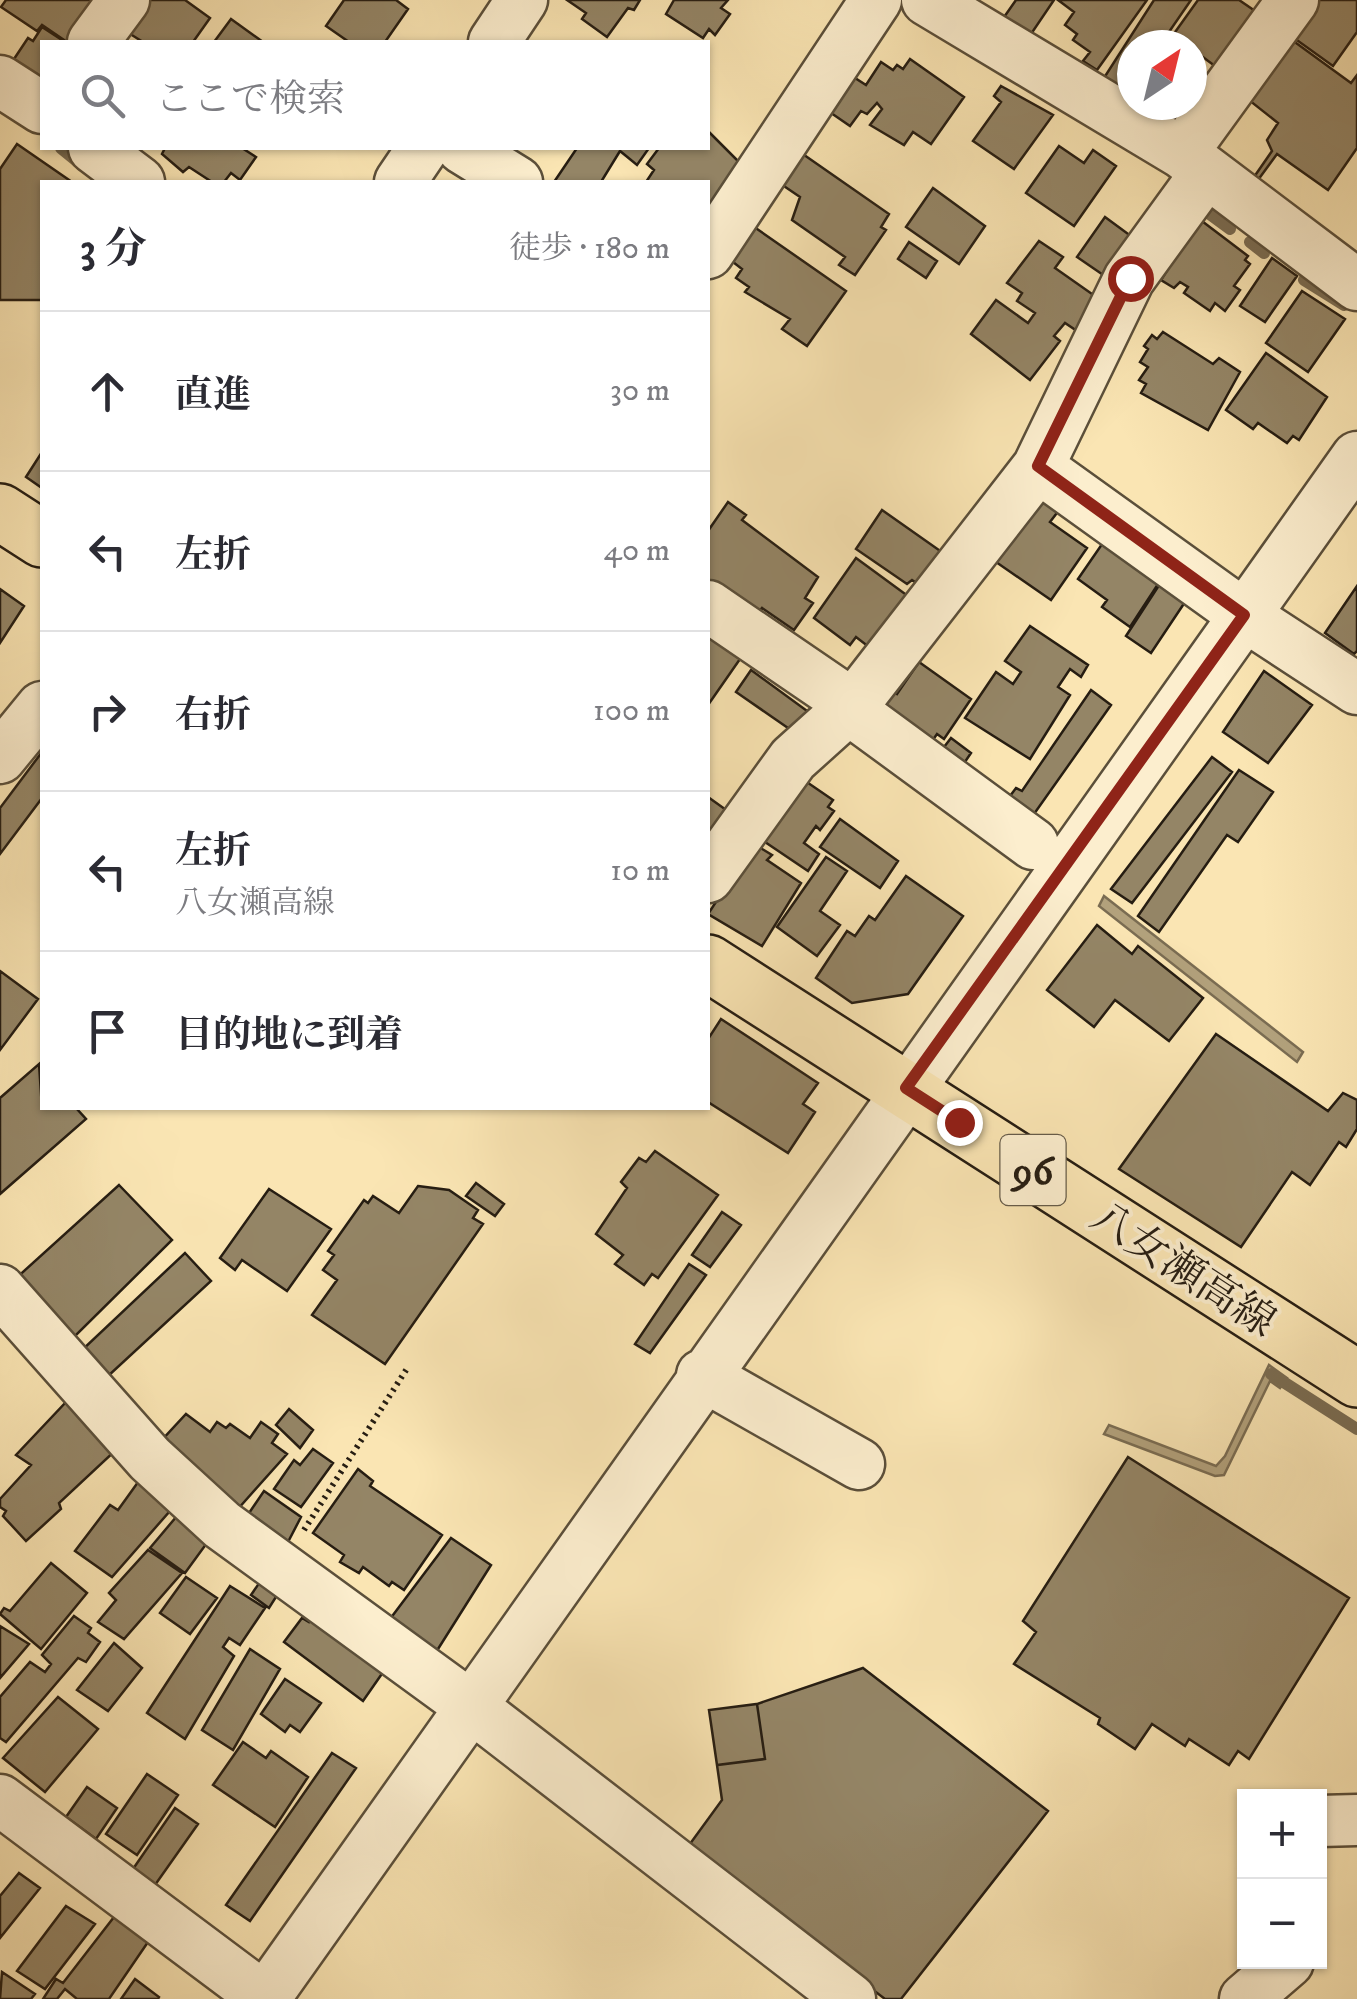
<!DOCTYPE html>
<html lang="ja">
<meta charset="utf-8">
<style>
:root{--surface:#fff;--page:#f7f7f7;--text:#2b2b33;--muted:#7c7c81;--line:#e1e1e2}
body{margin:0;font-family:"IM FELL DW Pica","Noto Serif JP",serif;background:var(--page);color:var(--text)}
.controls{position:absolute;right:30px;bottom:30px;display:grid;overflow:hidden;border-radius:0px;box-shadow:0 2px 8px #0004}
.controls button{width:90px;height:90px;display:grid;place-items:center;padding:0;border:0;border-bottom:2px solid var(--line);background:var(--surface);color:var(--text);font:50px sans-serif}
.compass{position:absolute;left:1117px;top:30px;width:90px;height:90px;border-radius:50%;background:var(--surface);box-shadow:0 2px 8px #0004;rotate:35deg}
.stop{position:absolute;width:30px;height:30px;margin:-22px;border:8px solid #8f2418;border-radius:50%;background:#fff}
.stop.end{background:#8f2418;border-color:#fff;box-shadow:0 2px 10px #0008}
.list{margin:0;padding:0;list-style:none}
h2{display:flex;justify-content:space-between;align-items:center;height:130px;margin:0;padding:0 40px;font-size:42px}
h2 small{font-size:32px;font-weight:400;color:var(--muted)}
.list li{display:grid;grid-template-columns:65px 1fr auto;gap:30px;align-items:center;box-sizing:border-box;height:160px;padding:0 40px;border-top:2px solid var(--line)}
.list b{display:block;font-size:38px;white-space:nowrap}
.list p{margin:0;font-size:32px;white-space:nowrap;color:var(--muted)}
.list em{font-size:32px;font-style:normal;color:var(--muted)}
.icon{flex:none;width:55px;height:55px;fill:none;stroke:currentColor;stroke-width:2;stroke-linecap:round;stroke-linejoin:round}
.map{position:relative;flex:none;width:1357px;height:1999px;overflow:hidden}
.search{position:absolute;background:var(--surface);box-shadow:0 2px 8px #0004;left:40px;top:40px;width:670px;height:110px;display:flex;align-items:center;gap:25px;box-sizing:border-box;padding:0 35px;border-radius:0px;color:var(--muted);font-size:38px}
.panel{position:absolute;background:var(--surface);box-shadow:0 2px 8px #0004;left:40px;top:180px;width:670px;height:930px;border-radius:0px}
.map>svg:first-child{display:block}
</style>
<div class="map">
<svg width="1357" height="1999" viewBox="0 0 1357 1999">
<rect width="100%" height="100%" fill="#fae5b3"/>
<filter id="stains"><feTurbulence type="fractalNoise" baseFrequency=".002" numOctaves="4"/><feColorMatrix values="0 0 0 0 .2 0 0 0 0 .09 0 0 0 0 .02 0 0 0 .5 -.17"/></filter>
<radialGradient id="worn" r=".72"><stop offset=".6" stop-color="#630" stop-opacity="0"/><stop offset="1" stop-color="#630" stop-opacity=".3"/></radialGradient>
<path fill="#b2a17c" stroke="#7a6c52" stroke-width="2.5" d="M1104,896L1303,1052L1297,1062L1099,906Z
M1269,1365L1287,1378L1280,1388L1270,1381L1224,1475L1215,1476L1104,1434L1109,1425L1216,1466L1225,1456Z"/>
<g fill="none" stroke-linecap="round" stroke-linejoin="round">
<path stroke="#7a6c52" stroke-width="12" d="M61,148L83,166
M1196,204L1230,229
M1250,242L1264,253
M1304,280L1344,305
M1271,1374L1357,1429"/>
</g>
<path fill="#948566" stroke="#261d12" stroke-width="2.5" d="M6,0H107L79,42H67L42,25L37,31L1,7Z
M150,0H185L210,18L193,42H143L127,32Z
M344,0H396L408,9L385,42H349L326,26Z
M567,0H640L634,10L628,8L607,37L582,19L586,13Z
M674,0H728L721,8L730,14L715,35L709,29L703,38L666,14Z
M1016,0H1054L1027,40L1002,20Z
M1058,0H1147L1097,70L1083,61L1090,52L1073,40L1077,34L1065,25L1074,12Z
M1154,0H1191L1160,45H1132V96L1102,81Z
M1198,0H1239L1261,15L1219,69L1173,35Z
M1309,0H1357V32L1333,66L1287,33Z
M231,19L263,42H214Z
M42,27L65,42H42V88L13,70L18,62L14,59L28,38L33,41Z
M1292,40L1351,83L1357,75V148L1328,190L1277,154L1258,180L1254,177L1272,151L1267,140L1278,123L1240,93Z
M910,59L964,97L931,144L913,132L904,145L870,125L882,109L877,103L867,114L861,111L850,126L818,104L841,69L866,85L881,62L893,70L897,65L903,69Z
M1001,86L1053,115L1014,169L973,141L1001,102L994,96Z
M708,131L740,163L708,226V182H646L654,170L647,164L659,148H708Z
M17,144L72,182H42V300H0V169Z
M1059,146L1084,163L1093,150L1116,166L1074,226L1026,193Z
M165,148H242L256,157L240,180L231,173L224,182H212L189,167L183,172L162,154Z
M577,148H649L637,165L620,151L601,182H554Z
M797,150L889,214L881,227L886,230L855,275L839,265L845,257L792,220L800,197L775,180Z
M933,188L985,226L959,264L906,227Z
M1190,212L1248,256L1245,260L1250,264L1234,286L1240,290L1225,311L1215,303L1210,311L1184,293L1188,287L1180,282L1174,288L1161,280L1166,272L1159,267Z
M1105,217L1139,242L1112,281L1077,257Z
M747,222L846,291L807,346L782,329L790,319L745,292L749,287L736,278L742,269L724,255Z
M1039,241L1063,257L1055,268L1102,301L1080,333L1065,323L1054,336L1060,341L1030,380L971,334L996,300L1028,323L1035,313L1017,301L1022,293L1007,283Z
M909,242L937,261L926,278L898,259Z
M1272,258L1297,276L1265,322L1240,306Z
M1302,291L1345,319L1308,372L1266,343Z
M1163,332L1213,364L1219,358L1240,372L1208,430L1141,393L1146,384L1139,380L1148,367L1140,362L1148,349L1144,346L1152,335L1157,339Z
M1266,353L1327,397L1299,440L1293,436L1287,443L1258,423L1253,429L1226,410Z
M42,452V488L26,477Z
M1045,493L1063,505L1050,522L1087,548L1051,600L996,562Z
M728,502L746,515L742,520L818,577L805,598L813,603L794,630L762,608L756,615L708,582V531Z
M882,510L946,555L924,588L912,580L907,584L856,549Z
M1109,534L1164,575L1130,627L1102,607L1107,600L1078,579Z
M856,558L912,599L878,654L856,637L850,645L814,618Z
M1165,576L1191,593L1151,653L1126,636Z
M1357,586V651L1354,654L1325,633Z
M0,589L24,606L0,643Z
M1030,626L1088,665L1081,677L1070,669L1058,687L1070,695L1030,759L965,718L996,672L1013,684L1021,672L1005,661Z
M708,636L740,659L708,705Z
M919,662L971,699L944,739L937,734L930,744L874,705L887,687L897,694Z
M751,670L814,716L801,737L736,692Z
M1264,671L1312,705L1268,763L1223,732Z
M1091,690L1111,705L1034,814L1010,796L1016,788L1022,791Z
M951,738L971,753L956,775L934,760Z
M42,752V798L0,854V808Z
M1212,757L1232,772L1132,903L1111,889Z
M1239,770L1273,792L1238,842L1227,835L1159,932L1138,916Z
M798,776L833,800L828,807L834,811L820,830L816,826L804,843L819,854L808,871L759,838Z
M708,797L729,812L708,843Z
M840,819L898,861L880,888L820,847Z
M754,844L772,855L767,860L801,883L762,946L708,914Z
M826,857L847,871L820,911L840,925L817,956L777,927Z
M906,876L963,916L908,994L852,1003L816,978L847,931L855,936L869,916L875,920Z
M1097,925L1132,954L1138,946L1203,998L1169,1041L1115,1000L1094,1027L1047,990Z
M0,971L38,999L0,1050Z
M721,1019L818,1083L803,1104L815,1112L788,1153L708,1102V1039Z
M1216,1034L1328,1111L1343,1093L1357,1100V1129L1346,1147L1339,1142L1310,1185L1292,1172L1241,1247L1119,1169Z
M39,1064L42,1108H76L86,1119L0,1194V1098Z
M655,1151L718,1195L658,1278L652,1274L644,1285L615,1264L623,1255L596,1234L627,1188L621,1182L639,1158L646,1162Z
M476,1183L504,1204L495,1216L466,1196Z
M119,1185L172,1240L70,1341L13,1281Z
M418,1186L449,1190L478,1210L473,1218L483,1224L385,1364L312,1315L337,1280L323,1270L334,1255L328,1251L364,1200L368,1203L373,1196L399,1213Z
M269,1189L331,1229L287,1291L242,1260L235,1270L220,1258Z
M722,1212L741,1225L710,1267L692,1255Z
M185,1253L211,1281L107,1377L81,1351Z
M689,1264L706,1275L650,1353L635,1344Z
M67,1401L117,1449L59,1503L61,1509L26,1541L3,1516L6,1511L0,1507V1499L31,1465L16,1455Z
M289,1409L313,1430L300,1448L276,1425Z
M186,1414L210,1432L217,1422L226,1428L230,1424L250,1438L261,1422L278,1434L272,1443L287,1454L237,1510L161,1441Z
M313,1449L333,1463L301,1507L274,1489L294,1460L300,1465Z
M1128,1457L1349,1598L1249,1759L1238,1751L1229,1765L1189,1739L1185,1746L1152,1724L1135,1749L1098,1724L1100,1718L1014,1664L1036,1632L1023,1621Z
M358,1469L373,1481L370,1486L442,1535L404,1590L392,1582L389,1586L363,1567L359,1573L340,1562L344,1555L313,1533Z
M141,1478L177,1503L112,1577L75,1551L110,1505L118,1510Z
M264,1491L301,1517L288,1542L283,1539L279,1544L245,1519Z
M182,1510L212,1536L185,1573L150,1548Z
M451,1538L491,1565L438,1649L426,1651L387,1623Z
M148,1550L182,1573L124,1639L98,1622L116,1600L109,1593Z
M51,1563L87,1593L41,1649L0,1614L4,1608L10,1611Z
M264,1576L281,1589L269,1608L251,1595Z
M186,1577L217,1598L190,1634L160,1613Z
M230,1586L265,1608L240,1645L229,1638L223,1647L234,1656L185,1739L147,1713Z
M74,1616L91,1628L88,1633L100,1642L86,1662L78,1658L6,1742L0,1738V1697L30,1662L45,1672L51,1664L42,1655Z
M302,1618L309,1622L312,1618L388,1665L363,1701L284,1642Z
M0,1626L29,1644L0,1678Z
M114,1643L142,1668L108,1711L77,1690Z
M250,1649L280,1669L233,1750L202,1730Z
M863,1668L1048,1811L901,1999H885L687,1848L722,1800L717,1765L765,1759L757,1704Z
M285,1679L321,1703L300,1732L290,1725L285,1732L261,1714Z
M58,1697L98,1729L45,1792L3,1758Z
M757,1704L765,1759L717,1765L709,1710Z
M243,1742L266,1758L271,1751L308,1777L275,1827L213,1785Z
M332,1753L356,1768L250,1921L226,1905Z
M147,1774L178,1795L137,1855L106,1834Z
M87,1787L117,1808L96,1839L66,1817Z
M175,1808L198,1824L155,1885L133,1869Z
M19,1873L40,1888L0,1938V1896Z
M66,1906L95,1924L45,1989L17,1971Z
M114,1917L148,1942L109,1999H77L65,1989L57,1999H43L56,1979L63,1983Z
M2,1972L35,1994L31,1999H0Z
M135,1979L159,1997L158,1999H121Z"/>
<g fill="none" stroke-linecap="round" stroke-linejoin="round">
<g stroke="#5b4f3a" stroke-width="55">
<path id="minor" d="M927,0L1182,153L1357,285
M93,42L124,0
M494,42L522,0
M0,81L42,108
M94,148L139,182
M462,148L517,182
M1182,153L1293,0
M400,182L423,148
M708,253L876,0
M1038,467L1244,615L1357,689
M708,606L853,705L857,715L1033,844
M0,758L42,707
M708,877L793,759L853,705L1038,467L1129,279L1206,173
M0,1290L150,1459L222,1525L469,1705L850,1999
M702,1375L859,1464
M0,1800L266,1999
M1320,1821L1357,1820
M264,1999L1357,457
M1245,1999L1288,1962"/>
</g>
<g stroke="#261d12" stroke-width="60">
<path id="major" d="M0,512L42,539
M708,963L1357,1379"/>
</g>
<path stroke="#261d12" stroke-width="6" stroke-dasharray="2.5 5" stroke-linecap="butt" d="M304,1530L408,1367"/>
<use href="#minor" stroke="#fceece" stroke-width="50"/>
<use href="#major" stroke="#fae5b3" stroke-width="55"/>
</g>
<g fill="none" stroke-linecap="round" stroke-linejoin="round">
<path stroke="#8f2418" stroke-width="12" d="M959,1122L906,1088L1244,615L1038,466L1130,278"/>
</g>
<g text-anchor="middle" stroke-width="8" stroke-linejoin="round" paint-order="stroke">
<rect fill="#fceece" stroke="#665c4a" stroke-width="2.5" x="1000.5" y="1135" width="65" height="70" rx="8"/>
<g font-size="40" font-weight="bold" fill="#261d12">
<text x="1033" y="1184">96</text>
</g>
<g font-size="42" fill="#261d12" stroke="#fceece">
<text transform="translate(1184 1268) rotate(33)" y="15">八女瀬高線</text>
</g>
</g>
<rect width="100%" height="100%" filter="url(#stains)"/>
<rect width="100%" height="100%" fill="url(#worn)"/>
</svg>
<div class="controls">
<button>+</button>
<button>−</button>
</div>
<svg class="compass" viewBox="-18 -18 36 36"><path d="M0-13l5 13h-10z" fill="#e53935"/><path d="M0 13l5-13h-10z" fill="#7c7c81"/></svg>
<div class="stop" style="left:1130px;top:278px"></div>
<div class="stop end" style="left:959px;top:1122px"></div>
<div class="search"><svg class="icon" aria-label="search" viewBox="0 0 24 24"><circle cx="10" cy="10" r="6"/><path d="M15 15l6 6"/></svg>ここで検索</div>
<section class="panel">
<h2>3 分<small>徒歩 · 180 m</small></h2>
<ul class="list">
<li><svg class="icon" aria-label="ahead" viewBox="0 0 24 24"><path d="M12 20V5M6 11l6-6 6 6"/></svg><div><b>直進</b></div><em>30 m</em></li>
<li><svg class="icon" aria-label="left" viewBox="0 0 24 24"><path d="M17 20v-9H6M10 6l-5 5 5 5"/></svg><div><b>左折</b></div><em>40 m</em></li>
<li><svg class="icon" aria-label="right" viewBox="0 0 24 24"><path d="M7 20v-9h11M14 6l5 5-5 5"/></svg><div><b>右折</b></div><em>100 m</em></li>
<li><svg class="icon" aria-label="left" viewBox="0 0 24 24"><path d="M17 20v-9H6M10 6l-5 5 5 5"/></svg><div><b>左折</b><p>八女瀬高線</p></div><em>10 m</em></li>
<li><svg class="icon" aria-label="arrive" viewBox="0 0 24 24"><path d="M6 21V4h12l-3 4 3 4H6"/></svg><div><b>目的地に到着</b></div></li>
</ul>
</section>
</div>
